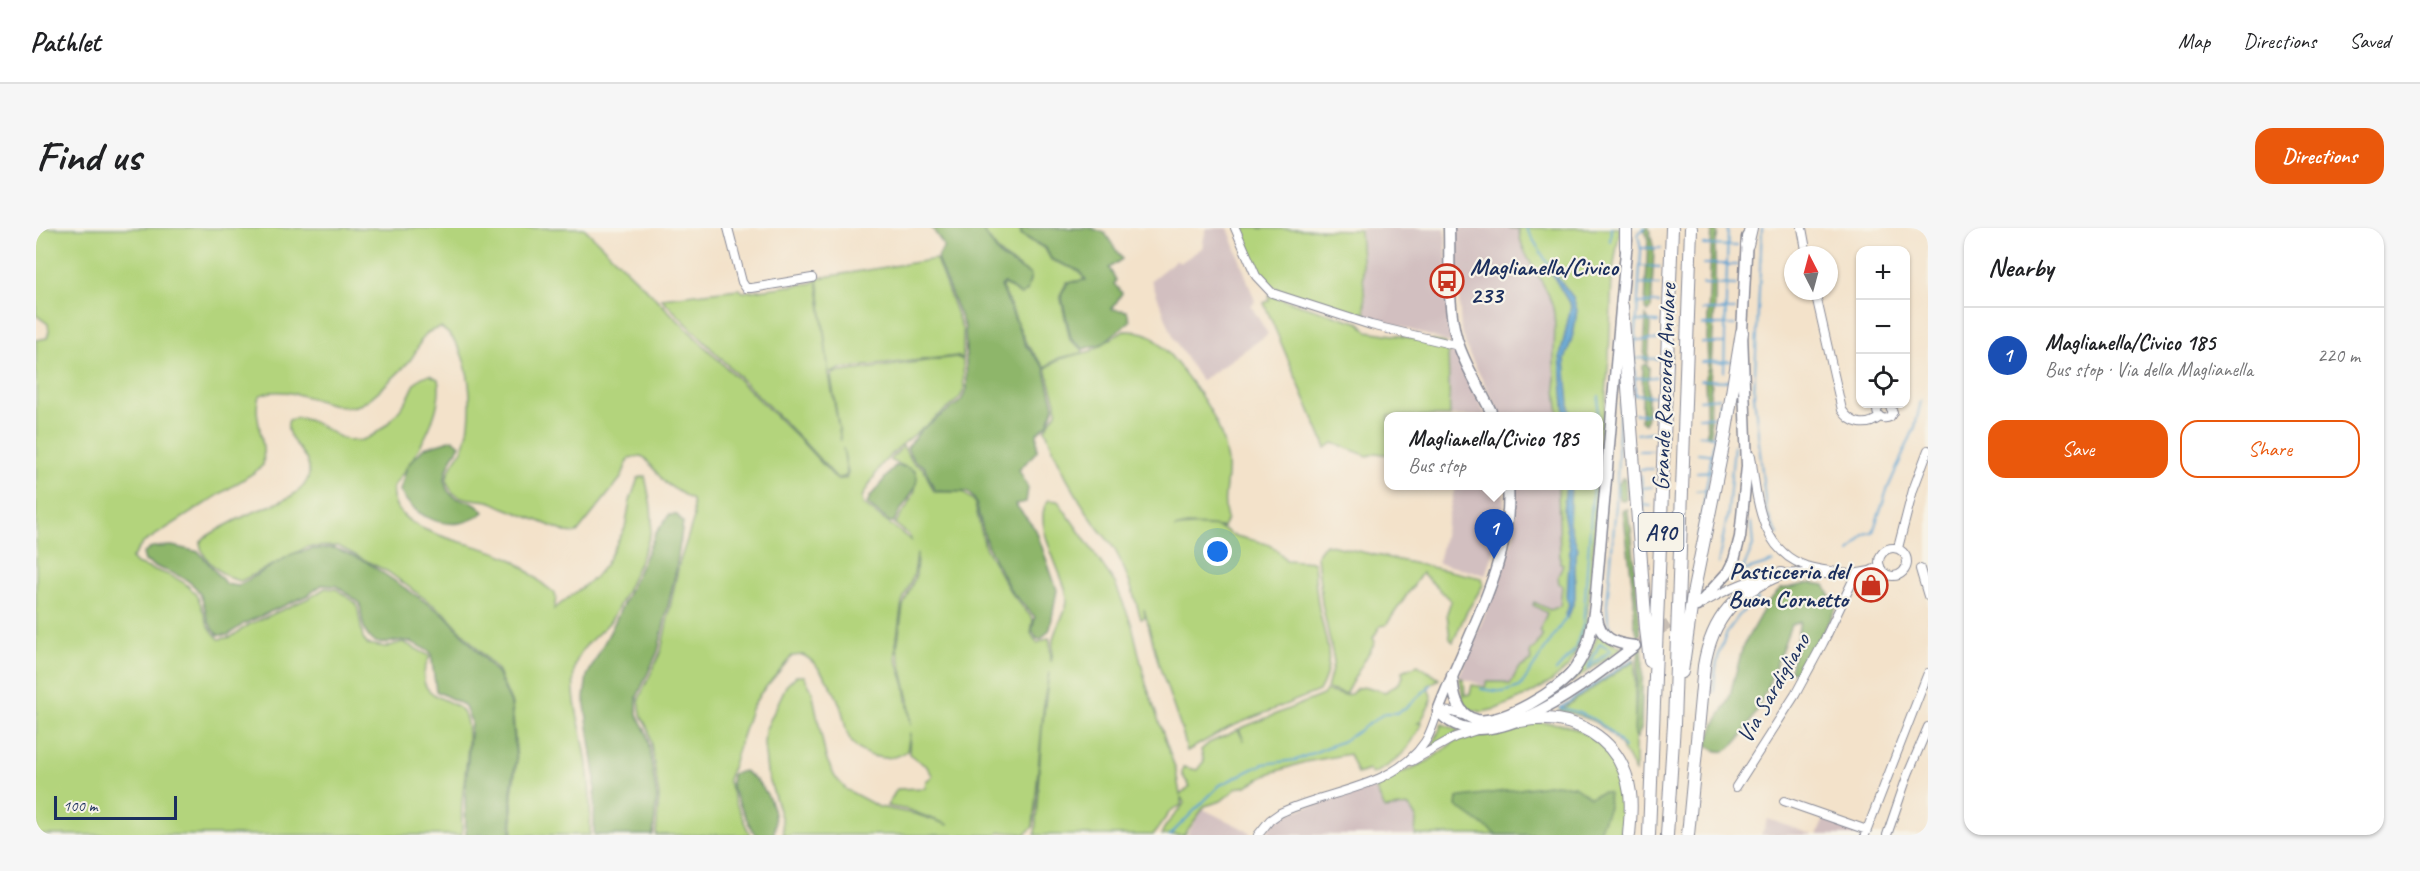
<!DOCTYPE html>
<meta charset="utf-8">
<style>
:root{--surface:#fff;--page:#f6f6f6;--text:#202124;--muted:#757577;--line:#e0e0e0;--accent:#ea580c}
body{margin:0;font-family:Caveat,sans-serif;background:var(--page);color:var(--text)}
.controls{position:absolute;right:18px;top:18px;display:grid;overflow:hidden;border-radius:12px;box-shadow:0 2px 4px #0004}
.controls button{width:54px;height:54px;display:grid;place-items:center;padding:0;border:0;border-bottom:2px solid var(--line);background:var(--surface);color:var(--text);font:30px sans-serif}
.compass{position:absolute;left:1748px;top:18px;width:54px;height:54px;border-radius:50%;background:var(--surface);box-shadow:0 2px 4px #0004;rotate:354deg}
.scale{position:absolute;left:18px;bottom:15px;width:123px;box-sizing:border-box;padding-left:6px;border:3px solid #1b2f5e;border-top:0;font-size:16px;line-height:21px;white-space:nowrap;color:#1b2f5e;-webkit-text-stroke:4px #f7f3e8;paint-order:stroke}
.you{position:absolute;left:1182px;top:324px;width:21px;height:21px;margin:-15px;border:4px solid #fff;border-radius:50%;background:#1a73e8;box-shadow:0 0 0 9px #1a73e833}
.badge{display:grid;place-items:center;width:39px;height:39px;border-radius:50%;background:var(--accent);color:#fff;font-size:20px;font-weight:700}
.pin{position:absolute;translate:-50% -50px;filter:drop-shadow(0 2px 3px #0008)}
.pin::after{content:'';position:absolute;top:32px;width:21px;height:18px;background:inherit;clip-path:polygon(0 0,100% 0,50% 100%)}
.popup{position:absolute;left:1348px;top:184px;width:219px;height:78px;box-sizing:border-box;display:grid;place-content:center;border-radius:12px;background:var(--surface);filter:drop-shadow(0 2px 4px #0005);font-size:20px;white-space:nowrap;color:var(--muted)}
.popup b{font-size:22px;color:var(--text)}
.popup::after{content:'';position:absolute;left:50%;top:100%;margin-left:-12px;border:12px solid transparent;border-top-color:var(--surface)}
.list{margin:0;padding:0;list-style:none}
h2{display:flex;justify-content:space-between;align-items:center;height:78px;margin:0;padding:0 24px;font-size:26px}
h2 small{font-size:20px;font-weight:400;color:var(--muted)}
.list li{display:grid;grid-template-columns:39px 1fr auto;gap:18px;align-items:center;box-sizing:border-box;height:96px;padding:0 24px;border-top:2px solid var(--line)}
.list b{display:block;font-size:22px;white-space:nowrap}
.list p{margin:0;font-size:20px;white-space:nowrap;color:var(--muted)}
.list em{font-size:20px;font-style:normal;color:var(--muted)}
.actions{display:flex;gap:12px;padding:18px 24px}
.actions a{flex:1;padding:14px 0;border:2px solid var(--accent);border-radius:18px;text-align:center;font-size:21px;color:var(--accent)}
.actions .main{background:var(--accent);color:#fff}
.icon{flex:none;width:33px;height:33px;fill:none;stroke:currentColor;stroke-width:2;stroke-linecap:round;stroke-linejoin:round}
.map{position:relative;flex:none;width:1892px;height:607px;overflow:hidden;border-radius:18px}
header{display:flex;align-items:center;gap:36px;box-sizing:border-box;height:84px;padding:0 30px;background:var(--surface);border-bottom:2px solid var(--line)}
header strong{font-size:28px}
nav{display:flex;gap:33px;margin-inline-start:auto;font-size:21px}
.intro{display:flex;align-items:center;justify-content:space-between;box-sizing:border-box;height:144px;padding:0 36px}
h1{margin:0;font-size:42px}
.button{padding:15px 27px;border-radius:18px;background:var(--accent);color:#fff;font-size:21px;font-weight:700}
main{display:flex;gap:36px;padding:0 36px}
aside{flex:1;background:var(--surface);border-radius:18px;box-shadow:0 2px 4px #0004}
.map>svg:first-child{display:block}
</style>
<header>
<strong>Pathlet</strong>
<nav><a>Map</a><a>Directions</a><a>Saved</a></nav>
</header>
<div class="intro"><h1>Find us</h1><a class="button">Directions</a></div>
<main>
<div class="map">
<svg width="1892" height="607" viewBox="0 0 1892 607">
<rect width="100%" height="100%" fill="#f7f3e8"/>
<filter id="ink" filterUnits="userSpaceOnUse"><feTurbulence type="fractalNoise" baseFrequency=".0167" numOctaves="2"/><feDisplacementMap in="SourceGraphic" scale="12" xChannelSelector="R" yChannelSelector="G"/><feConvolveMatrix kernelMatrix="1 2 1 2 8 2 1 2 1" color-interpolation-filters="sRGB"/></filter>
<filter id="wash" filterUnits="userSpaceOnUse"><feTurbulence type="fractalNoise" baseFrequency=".008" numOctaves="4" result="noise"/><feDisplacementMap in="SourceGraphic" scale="24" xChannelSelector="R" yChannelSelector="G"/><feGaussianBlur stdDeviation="1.35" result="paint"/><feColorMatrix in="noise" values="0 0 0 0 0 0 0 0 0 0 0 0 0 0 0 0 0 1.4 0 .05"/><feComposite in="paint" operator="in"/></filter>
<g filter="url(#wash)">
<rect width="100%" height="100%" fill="#f3e2ca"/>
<path fill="#d2bfc0" d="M1170,0H1192L1219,73L1215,78L1232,106L1165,153L1138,111L1115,52L1140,32L1144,35L1166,20Z
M1325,0H1409L1415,115L1331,88Z
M1419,0H1482L1483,2L1492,29L1515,70L1520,87L1517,128L1522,188H1465L1433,126L1425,102Z
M1413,124L1422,127L1450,188H1415Z
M1419,258H1467L1468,276L1464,304L1450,347L1402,335Z
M1481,258H1525L1526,362L1522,381L1483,455L1475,460H1455L1423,449L1460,359L1478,307Z
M1338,558L1348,581L1373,579L1379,590L1378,607H1234L1232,600L1246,587Z
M1167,581L1214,604L1213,607H1151Z
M1732,591L1777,607H1725Z
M1788,591L1825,605L1824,607H1781Z"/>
<path fill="#b3d47b" stroke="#67826c" stroke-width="1.5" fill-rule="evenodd" d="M0,0H548L765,213L801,252L810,250L812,245L807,220L811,246L808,249L801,250L767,213L625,70L703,61L707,64L777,55L781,50L793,146L782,50L900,31L927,103V131L921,128L804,141L793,146L805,213L795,149L798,145L920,129L927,132L928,162L923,171L863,219L845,237L826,269L827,276L875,312L873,307L859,296C870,279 885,264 879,243L854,232L867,218L877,235L887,240L898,264H926L938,273L949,319L975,365L997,391L995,405L1001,415L1013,410L1014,413L1015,434C1017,427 1016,419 1017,412C1020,394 1035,383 1030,364C1025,342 994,290 1013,272L1022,273L1079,355L1096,397L1110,456L1140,543L1144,567L1154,558L1146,547L1147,539L1161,542L1168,533L1165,522L1173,515L1202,502L1208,513L1203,501L1287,467L1290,463L1307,467L1315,466L1321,460L1331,459L1349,464L1363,455L1367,449L1366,443L1382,437L1403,451L1392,458L1396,472L1385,493L1382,495H1386C1375,519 1361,536 1336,546L1333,542L1321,546L1313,526L1269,534L1235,545L1210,558L1201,560L1185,573L1169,578L1148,607H1125C1130,592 1142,587 1148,575L1145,569V577L1133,585L1117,607H999L1006,501L1013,444L1008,474L997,599L989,606L965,604L960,607H747L746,592L731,544L728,516L729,503L750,458L760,448H768L776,463L790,530L799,549L811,562L843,579L879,586L913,597L873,582L851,578L861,561L889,560L890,553L897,548L891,539L873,526L874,504L871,523C857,534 832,531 819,518C810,509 809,495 806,483C801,466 784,435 767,427L756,428L724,466L715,481L692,552L699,573L714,607H620L623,568L613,503L605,487L603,471L625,423L643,336L658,290L656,272L629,255L609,230L605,228L593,230L585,250L541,305L529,304C509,295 489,288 469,280C463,278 458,274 452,273C442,271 420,272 414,261C404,246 422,232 427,220C440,189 437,118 405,100C382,104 387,115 375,131C367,141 333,174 323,177C299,187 253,152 223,168C216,187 231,215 227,237L219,244L107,315L95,331L100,336C121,343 151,349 162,370C171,388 167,395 183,411L195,409L212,397L275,369L289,360L300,361L321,376L327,410L331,416L350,419L367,414L394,428C370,475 421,466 429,488C437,508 427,552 426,575C425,585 426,596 426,607H0V112L11,110L13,103L12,96L0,87ZM881,325L880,347L867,378L861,420L873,472L875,498L869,458L860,429V416L866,374L878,346Z
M945,0H984L985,7L1009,21L1015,32L1043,43L1049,52L1031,54L1024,67L1034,112L1047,122L1046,125L1023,130L1009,139L991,117L966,58L968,56L985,67L991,63L995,47L965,27Z
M1205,0L1324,2L1330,89C1306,81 1241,68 1227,51C1219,41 1210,13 1205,0Z
M1473,0H1584L1576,49L1573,129L1563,256V188H1523C1521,169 1518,148 1518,128C1518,110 1521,90 1515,73C1507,49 1484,28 1483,1Z
M1233,67L1324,95L1331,103L1409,115L1412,123L1414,188H1353V227L1340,225L1332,228L1297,215L1290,220L1228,75L1233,73Z
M1088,103C1096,103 1104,103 1111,106C1128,114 1168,170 1177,188C1183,199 1188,215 1190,228C1195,250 1184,268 1191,291L1187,299L1151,297L1138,300C1153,298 1175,295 1189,302C1197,307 1188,304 1197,307C1221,315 1232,310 1250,332L1278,334C1279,349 1280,365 1283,381C1289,413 1301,431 1283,463L1194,499L1151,523L1147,506L1123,437L1108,381L1109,390L1105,391C1098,367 1091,344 1079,322C1073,312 1065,305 1059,296C1039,267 1021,234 1009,201L1020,184V175L1010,140L1024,131L1055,123Z
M394,147L402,151C409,186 377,232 357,259C351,309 445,313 475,331C491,340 503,355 519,365L520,371L518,381L559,349L569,337L589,300L594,273L602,250L609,248C612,264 618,285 615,302C613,315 580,389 571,397C557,411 540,422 538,444C535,473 546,501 550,530C554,555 555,581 554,607H477L476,566L481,533L476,476L461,442L411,387L352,344L302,318L271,319L205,353C189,351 166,332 164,315L168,310C182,301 198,293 213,286C231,278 270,269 273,246C276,224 245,212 253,192C278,182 301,219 326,212C344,207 364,184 373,168C376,163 377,157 382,152C386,148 389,148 394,147Z
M1522,258H1563L1550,404L1533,438L1515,454L1494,466L1460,481L1446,484L1433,481L1427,474L1424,450L1428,451L1429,467L1434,466L1436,457L1449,459L1451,454H1468L1474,457L1482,441L1495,433L1494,424L1499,420L1507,407L1503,404L1511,385L1497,377L1498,374L1514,382L1524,378L1526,357L1523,356L1522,348L1527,336L1524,335V330Z
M1289,316L1446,350L1447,357L1430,385L1417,414L1414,411L1411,385L1415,373L1386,345L1350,397L1344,398L1337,410L1339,414L1309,466L1291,461L1298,433L1286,375L1281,327Z
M1562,406L1586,420L1535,454L1552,432Z
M1599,432V545C1582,506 1565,490 1523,483Z
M1493,494C1506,495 1524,494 1535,499C1584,519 1593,559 1585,607H1379L1380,590L1373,578L1349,581L1338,557L1392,533L1422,511L1460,505Z
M1406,496L1423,502V504L1396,519Z"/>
<path fill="#8eb66b" stroke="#547264" stroke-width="1.5" d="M896,0H945L964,28L995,47L991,63L985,67L968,55L965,58L990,118L1008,139L1018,178L1012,195L1001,205V223L983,242L992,260L990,274L979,276L1000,302L1021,362L1014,401L1005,411H1001L996,402L999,389L975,363L951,317L939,272L932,264L899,263L888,238L878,233L871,220L885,202L925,173L931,161L929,100L901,31L908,18Z
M985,0H1055L1069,5L1086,31L1073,40L1080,52L1078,56L1086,65L1076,81L1091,83L1094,93L1066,116L1048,121L1035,111L1025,66L1032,55L1050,52L1044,43L1015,31L1010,20L985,6Z
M1609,0H1613L1618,22L1615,81L1612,84L1609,81L1612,9L1608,3Z
M1676,0H1680L1682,6L1679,18V74L1674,154L1676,157C1673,163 1673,195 1675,204L1674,208H1671L1669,149L1672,139L1671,110Z
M1610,88L1614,95L1612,134L1608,132Z
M1610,136L1613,140C1611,153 1614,187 1609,196L1605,193C1607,175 1606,155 1607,138Z
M417,211L424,217C415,231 397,259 421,270C436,276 436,270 448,284C420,307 380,293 364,263L371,238L388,220Z
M859,238C906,239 864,277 858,294H854L831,276L834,269Z
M1586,250H1589L1590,271L1587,273L1584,271L1582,258Z
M1587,282H1592L1593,295L1595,300L1607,431L1605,501L1601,510L1598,503L1603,413L1598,394V370Z
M633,287H641L647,295L640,342L622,423L601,469V486L611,506L621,569L617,607H558L559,547L548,470L551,448L577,398L620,305Z
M136,318L163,324L190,356L202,358L256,326L276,321L299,320L329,333L410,388L461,445L475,476L480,531L475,564V607H430L429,567L435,493L428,477L400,463L395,425C387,420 379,414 370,413C364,411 358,414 351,415C327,418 326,394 324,375L300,358L286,357L272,367L209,395L192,407H182C168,392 172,385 165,368C155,346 128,345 109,333L107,326L116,319Z
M1776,355L1789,357L1800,380L1768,438L1759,444L1754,443L1764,394L1755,397C1744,424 1716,515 1688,523C1682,525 1676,520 1671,517L1679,495L1692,474L1707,418L1731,375L1745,361Z
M708,543C730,556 742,580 738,606L721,607L716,602L695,558L696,546Z
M1519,556L1538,558L1554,569L1566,564L1572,565L1573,580L1561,607H1461L1420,578L1421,570L1426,569Z"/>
<path fill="#5ba2d1" stroke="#3b6898" stroke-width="1.5" d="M1516,46H1519L1537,69L1541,82L1538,103L1529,132L1534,188H1529L1524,129L1535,78Z
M1530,258H1535L1533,295L1542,321L1539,328V371L1532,390L1530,387L1533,377L1531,370L1534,320L1527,283Z"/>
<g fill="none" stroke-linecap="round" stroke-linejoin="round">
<path stroke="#5ba2d1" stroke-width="2" d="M1490,0L1518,46
M1726,0L1718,167L1730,281L1736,297L1742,306
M1602,6L1608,0
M1574,14L1575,0
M1667,17L1702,18
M1605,20H1625
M1667,36H1691
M1691,37H1701
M1604,38L1624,39
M1603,56L1624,57
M1666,56L1700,57
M1602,75H1623
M1666,82H1699
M1601,93L1622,94
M1666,97H1699
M1600,112H1621
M1666,115H1689
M1600,130L1621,131
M1665,134L1697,133
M1688,144L1692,0
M1599,150L1620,149
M1665,152L1694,153
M1598,167L1619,168
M1599,168V120L1605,22L1602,7
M1664,172L1684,170
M1599,186H1619
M1561,188L1563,168
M1663,189H1682
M1601,206L1617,204
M1662,207L1677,208
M1602,223H1617
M1662,225L1681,227
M1604,241H1617
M1661,244L1678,243
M1605,247L1610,315L1614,314
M1607,260L1616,259
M1660,263L1669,262
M1607,277L1615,278
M1662,311L1684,175L1690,177
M1814,324L1829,306L1837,304L1851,262L1879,199L1885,173
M1682,336L1692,284L1698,217
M1706,343L1717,318L1715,294
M1708,343L1737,334
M1576,402L1572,392L1571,377L1580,276L1584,176
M1575,422L1552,440L1564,415L1575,422
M1520,443L1538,423L1547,398L1557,258
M1445,461L1467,464L1484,459L1531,388
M1678,464C1678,427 1690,392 1722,371
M1588,520C1571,497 1553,485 1524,480L1597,431
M1134,607L1184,557L1227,536L1260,532L1309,512L1349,485H1360L1369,481L1395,457"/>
</g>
</g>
<g filter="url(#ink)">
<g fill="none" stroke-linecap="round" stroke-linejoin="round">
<path stroke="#c8beb4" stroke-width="10" stroke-dasharray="10 5" stroke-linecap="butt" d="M1599,418L1647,387"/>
<g stroke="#878894" stroke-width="10">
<path id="minor" d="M692,0L706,54L710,60H716L776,50
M1199,0L1220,48L1236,65L1335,97L1423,118
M1766,0L1771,27
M1779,63L1806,182C1815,196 1830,200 1844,189
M1845,176C1836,183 1844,194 1854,189L1857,184L1852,176
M1715,228C1721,269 1723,322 1770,338C1783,342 1798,343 1812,346
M1862,320L1877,262L1892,222
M1843 334a14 14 0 1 1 28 0a14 14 0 1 1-28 0Z
M1884,341L1892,368
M1817,346L1834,343L1844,338
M1667,375C1692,361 1716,349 1745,346C1760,344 1776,346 1792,346
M1376,533L1419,509L1441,502
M1700,559L1759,467L1787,415L1820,346
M1748,573L1831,602
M1222,607L1234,592L1244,585C1291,562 1358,561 1389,514C1395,505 1398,493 1402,483L1417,484L1430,488
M1829,607L1892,445
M1851,607L1872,546L1892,499"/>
</g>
<g stroke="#878894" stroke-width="13">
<path id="major" d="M1413,0C1414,35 1411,79 1421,112C1429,139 1446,163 1457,188
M1472,258C1478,332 1428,414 1402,483C1450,539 1557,449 1599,418
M1661,378L1692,344L1698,332L1704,309L1711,238L1706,104L1711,9
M1561,389C1563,411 1581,416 1599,418
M1416,447C1417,463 1420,488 1441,492C1467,496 1523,462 1538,442C1553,422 1556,400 1559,377L1591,12"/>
</g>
<g stroke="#878894" stroke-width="14">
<path id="highway" d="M1590,0V19
M1711,17L1715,0
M1586,78L1610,401L1614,433
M1646,444L1657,366L1689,208L1706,104
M1484,493C1536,483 1586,509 1594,565C1596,579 1594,593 1593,607
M1613,607L1636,0
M1631,607L1638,496L1655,0
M1652,607L1668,438C1676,389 1700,364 1745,346"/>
</g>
<use href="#minor" stroke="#fff" stroke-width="8"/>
<use href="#major" stroke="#fff" stroke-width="10"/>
<use href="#highway" stroke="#fff" stroke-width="12"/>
</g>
</g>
<defs>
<g id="bus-ring" transform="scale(1.725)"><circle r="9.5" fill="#f7f3e8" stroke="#c8321e" stroke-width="1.5"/><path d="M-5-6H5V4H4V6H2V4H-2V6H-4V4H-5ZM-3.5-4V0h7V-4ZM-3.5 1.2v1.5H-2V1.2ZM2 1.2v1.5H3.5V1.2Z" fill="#c8321e"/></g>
<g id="shop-ring" transform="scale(1.725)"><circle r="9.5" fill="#f7f3e8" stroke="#c8321e" stroke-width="1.5"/><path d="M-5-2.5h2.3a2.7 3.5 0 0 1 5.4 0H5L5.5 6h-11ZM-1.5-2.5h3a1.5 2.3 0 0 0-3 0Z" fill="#c8321e"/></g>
</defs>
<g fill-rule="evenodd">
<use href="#bus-ring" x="1411" y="53"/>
<use href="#shop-ring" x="1835" y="357"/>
</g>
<g text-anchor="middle" stroke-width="4.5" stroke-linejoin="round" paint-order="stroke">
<rect fill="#f7f3e8" stroke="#5d6a87" stroke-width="1.5" x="1602.5" y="285" width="45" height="38" rx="4.5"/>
<g font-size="22" font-weight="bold" fill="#1b2f5e">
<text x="1625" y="312">A90</text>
</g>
<g font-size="24" font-weight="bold" fill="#1b2f5e" stroke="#f7f3e8" text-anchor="start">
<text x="1434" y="47">Maglianella/Civico<tspan x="1434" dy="28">233</tspan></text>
<text x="1812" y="351" text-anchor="end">Pasticceria del<tspan x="1812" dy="28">Buon Cornetto</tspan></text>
</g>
<g font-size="24" fill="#1b2f5e" stroke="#f7f3e8">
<text transform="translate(1628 159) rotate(-88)" y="8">Grande Raccordo Anulare</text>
<text transform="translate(1737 460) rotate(-60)" y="8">Via Sardigliano</text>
</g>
</g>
</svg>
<div class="controls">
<button>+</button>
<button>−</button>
<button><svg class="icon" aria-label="locate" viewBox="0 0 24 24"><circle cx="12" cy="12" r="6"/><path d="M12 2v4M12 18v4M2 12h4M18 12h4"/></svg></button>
</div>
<svg class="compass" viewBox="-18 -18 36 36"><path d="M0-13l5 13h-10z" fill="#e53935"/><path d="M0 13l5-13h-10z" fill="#757577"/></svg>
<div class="scale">100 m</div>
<div class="you"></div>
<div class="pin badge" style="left:1458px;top:331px;background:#1a4fb4">1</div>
<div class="popup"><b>Maglianella/Civico 185</b>Bus stop</div>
</div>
<aside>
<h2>Nearby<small></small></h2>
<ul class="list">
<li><span class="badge" style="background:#1a4fb4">1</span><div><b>Maglianella/Civico 185</b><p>Bus stop · Via della Maglianella</p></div><em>220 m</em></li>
</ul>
<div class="actions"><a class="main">Save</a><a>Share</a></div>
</aside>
</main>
